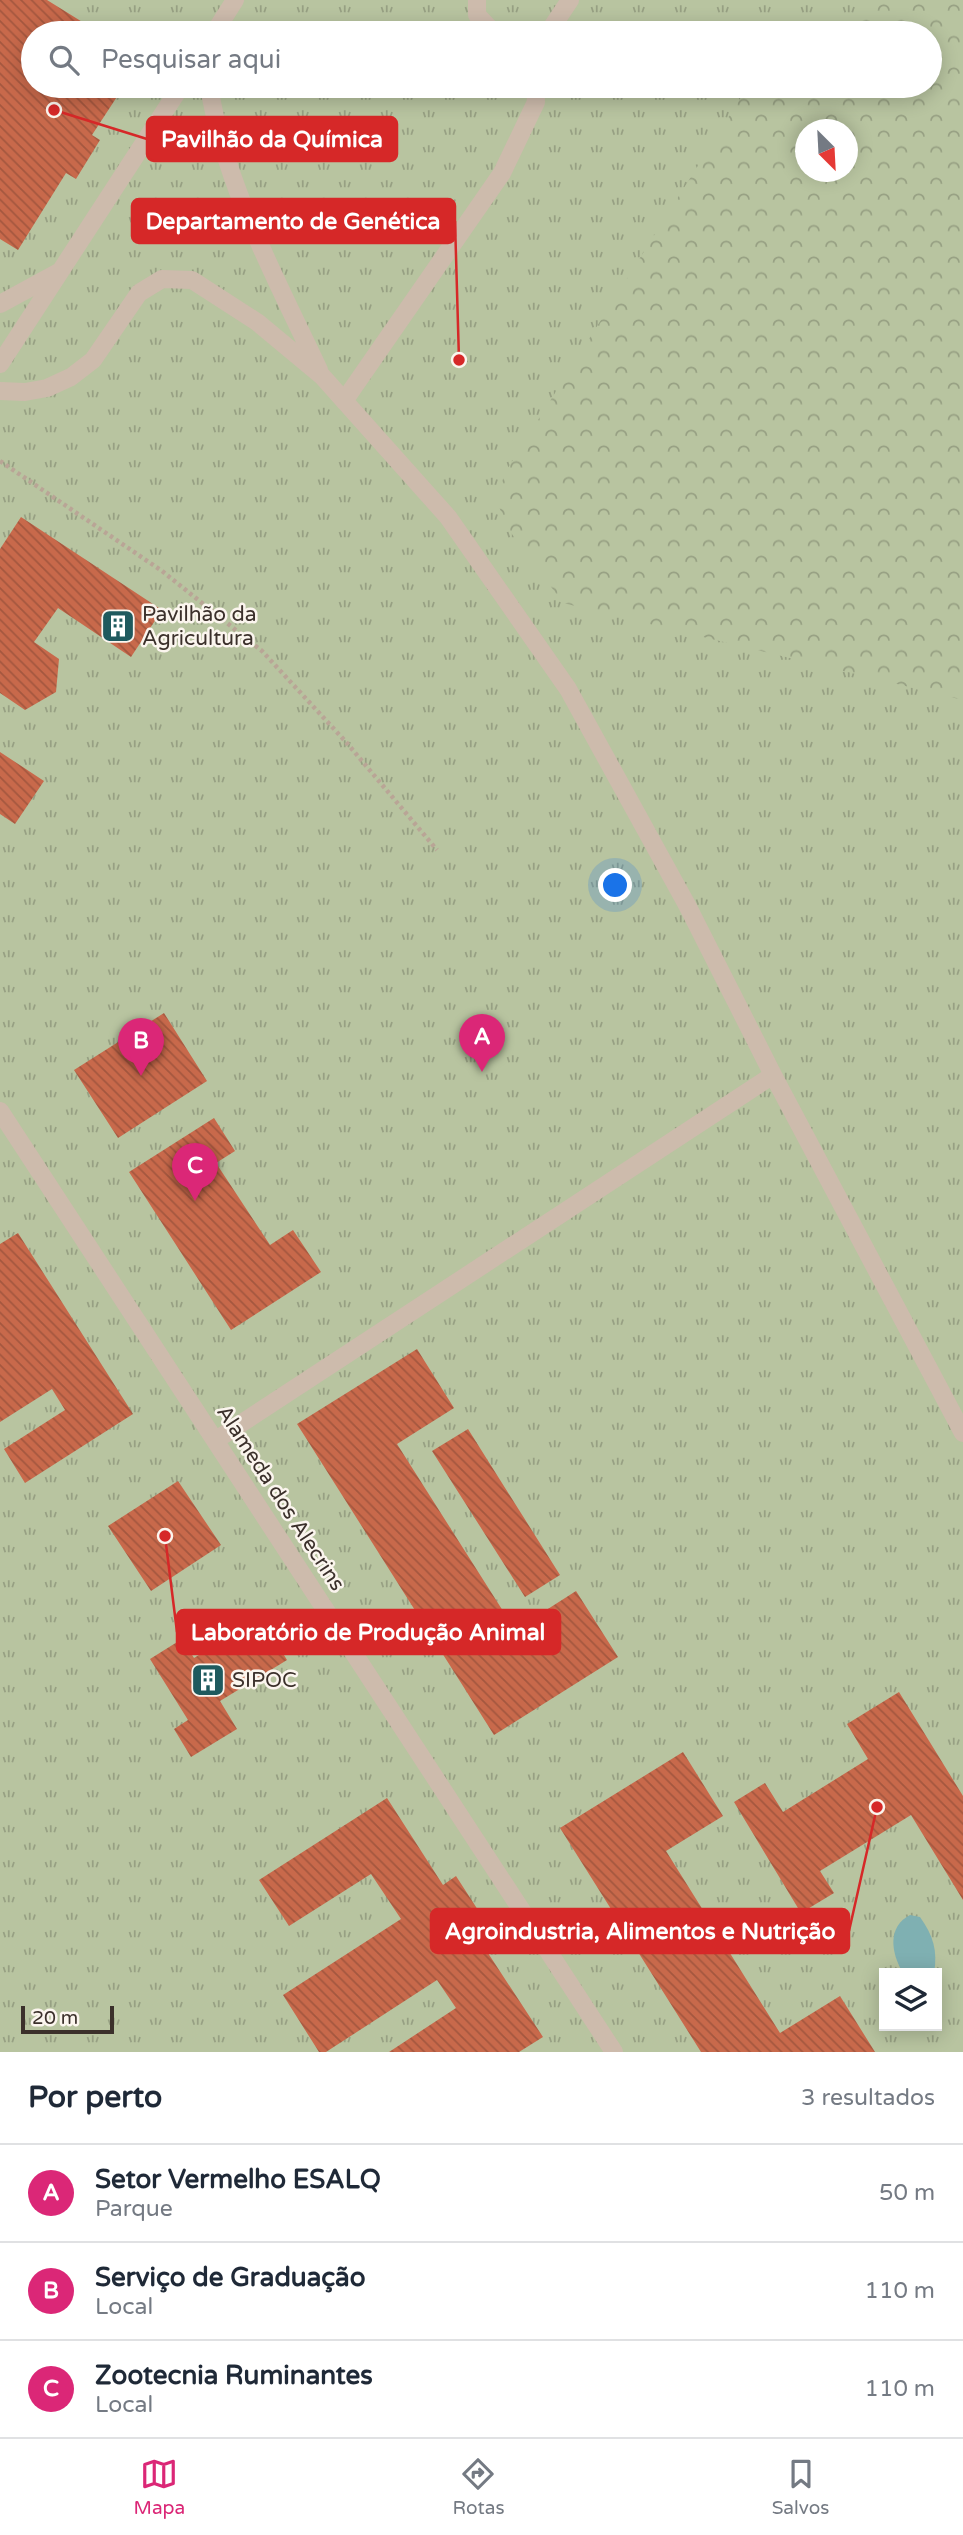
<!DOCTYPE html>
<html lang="pt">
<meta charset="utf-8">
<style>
:root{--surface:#fff;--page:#f2f2f3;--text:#1f2937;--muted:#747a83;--line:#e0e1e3;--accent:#db2777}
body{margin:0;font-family:"Varela Round",sans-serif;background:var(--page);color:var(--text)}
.controls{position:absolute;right:21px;bottom:21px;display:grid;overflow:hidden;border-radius:0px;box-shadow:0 4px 18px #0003}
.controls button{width:63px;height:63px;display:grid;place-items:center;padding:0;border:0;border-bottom:2px solid var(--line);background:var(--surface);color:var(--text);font:35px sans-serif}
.compass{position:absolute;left:795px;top:119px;width:63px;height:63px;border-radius:50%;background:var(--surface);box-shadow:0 4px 18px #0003;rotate:156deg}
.scale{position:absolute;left:21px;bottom:18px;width:93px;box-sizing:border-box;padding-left:7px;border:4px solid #3b302b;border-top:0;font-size:19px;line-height:24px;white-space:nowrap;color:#3b302b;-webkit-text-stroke:5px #fbf5ee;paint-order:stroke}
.you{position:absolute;left:616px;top:886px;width:24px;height:24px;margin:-18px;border:5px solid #fff;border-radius:50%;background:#1a73e8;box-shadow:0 0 0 10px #1a73e833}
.badge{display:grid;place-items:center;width:46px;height:46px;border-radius:50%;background:var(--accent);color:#fff;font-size:23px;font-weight:700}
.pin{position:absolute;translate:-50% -58px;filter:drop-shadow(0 2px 4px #0008)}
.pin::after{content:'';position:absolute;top:37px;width:24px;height:21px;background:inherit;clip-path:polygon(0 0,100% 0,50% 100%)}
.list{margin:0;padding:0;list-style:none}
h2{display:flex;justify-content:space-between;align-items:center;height:91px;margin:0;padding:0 28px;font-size:30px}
h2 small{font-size:23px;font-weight:400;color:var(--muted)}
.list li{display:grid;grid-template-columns:46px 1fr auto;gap:21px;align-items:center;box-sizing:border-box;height:98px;padding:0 28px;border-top:2px solid var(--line)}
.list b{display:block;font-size:26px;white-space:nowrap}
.list p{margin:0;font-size:23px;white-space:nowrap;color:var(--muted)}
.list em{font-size:23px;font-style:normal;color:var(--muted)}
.icon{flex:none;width:38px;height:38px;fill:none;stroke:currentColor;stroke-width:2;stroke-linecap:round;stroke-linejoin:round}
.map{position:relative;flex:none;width:963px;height:2052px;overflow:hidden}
.search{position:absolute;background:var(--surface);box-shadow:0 4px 18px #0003;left:21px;right:21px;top:21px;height:77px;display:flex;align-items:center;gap:18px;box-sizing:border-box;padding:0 24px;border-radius:38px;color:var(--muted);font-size:26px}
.sheet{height:385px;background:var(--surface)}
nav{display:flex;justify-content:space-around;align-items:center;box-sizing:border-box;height:98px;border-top:2px solid var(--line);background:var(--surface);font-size:19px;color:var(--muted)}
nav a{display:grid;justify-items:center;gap:4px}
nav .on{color:var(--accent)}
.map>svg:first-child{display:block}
</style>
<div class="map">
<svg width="963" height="2052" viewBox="0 0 963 2052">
<defs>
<pattern id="grass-tufts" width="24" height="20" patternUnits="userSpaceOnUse" patternTransform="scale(1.75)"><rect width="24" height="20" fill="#b8c4a0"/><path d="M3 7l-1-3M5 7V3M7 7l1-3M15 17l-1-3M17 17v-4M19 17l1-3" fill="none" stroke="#97a083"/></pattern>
<pattern id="forest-crowns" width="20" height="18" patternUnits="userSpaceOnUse" patternTransform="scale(1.75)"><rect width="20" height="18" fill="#b8c4a0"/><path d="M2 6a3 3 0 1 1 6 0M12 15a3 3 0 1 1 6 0" fill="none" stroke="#97a083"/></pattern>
<pattern id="building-back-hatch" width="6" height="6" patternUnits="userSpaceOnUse" patternTransform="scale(1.75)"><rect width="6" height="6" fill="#c8694b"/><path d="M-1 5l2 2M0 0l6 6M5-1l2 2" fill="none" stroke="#a4573f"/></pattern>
</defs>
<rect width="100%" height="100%" fill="#f4ebe1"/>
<path fill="url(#grass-tufts)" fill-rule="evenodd" d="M0,0H963V2052H0ZM33,33H930V86H33ZM806,130H848V172H806ZM884,1973H937V2026H884Z"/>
<path fill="url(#forest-crowns)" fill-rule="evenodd" d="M878,0H963V700L563,603L506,526L496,498L506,471L748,86H930V33H823L868,10ZM806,130H848V172H806Z"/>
<path fill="#7fb0b2" d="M910,1915L920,1917C933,1935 938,1951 934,1973H903C891,1953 887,1927 910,1915Z"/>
<path fill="url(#building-back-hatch)" d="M0,0H47L100,33H33V86H124L92,135L100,140L76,179L66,173L18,250L0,239Z
M21,517L162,610L131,657L58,608L34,642L59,659L56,692L25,710L0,693V549Z
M0,752L44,781L15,824L0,814Z
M164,1013L207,1081L118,1138L74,1070Z
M214,1118L235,1151L216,1163L270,1245L293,1230L321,1272L231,1330L129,1172Z
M18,1233L133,1414L25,1483L4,1449L65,1410L52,1389L0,1422V1244Z
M417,1349L454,1408L397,1444L515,1630L576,1591L618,1657L494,1735L297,1424Z
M468,1429L560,1575L525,1597L432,1451Z
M178,1481L221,1545L151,1591L108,1526Z
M261,1617L287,1660L220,1701L237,1729L191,1757L174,1729L188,1720L150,1659L182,1639L194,1658Z
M899,1692L963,1796V1900L911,1815L820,1871L834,1893L801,1913L734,1802L765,1783L783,1812L868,1759L847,1724Z
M683,1752L723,1816L666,1851L780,2033L840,1996L875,2052H701L560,1828Z
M387,1798L443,1885L456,1876L498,1941L486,1950L543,2037L519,2052H389L456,2008L437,1980L326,2052H319L283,1995L401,1919L371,1874L289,1926L259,1880Z"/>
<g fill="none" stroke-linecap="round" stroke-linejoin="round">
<path stroke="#b9a596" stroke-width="4.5" stroke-dasharray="3.5 3.5" stroke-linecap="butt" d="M0,461L162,571L262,651L346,742L437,850"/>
<path stroke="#cdbbac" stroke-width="18" d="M477,0V15L494,33
M214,33L235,0
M548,33L570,0
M209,86C225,186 276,278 319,370
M0,304L59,272
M0,364L181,86
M0,391L25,392L47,388L71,377L93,360L139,293L162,279L192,280L257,322L322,376L448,517L568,689L687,905L773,1075L963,1433
M344,401L502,173L536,102L535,86
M0,1111L614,2052
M216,1440L773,1075"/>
</g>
<defs>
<g id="building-square" transform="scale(1.75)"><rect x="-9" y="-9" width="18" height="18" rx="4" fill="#1f5a5e" stroke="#fbf5ee"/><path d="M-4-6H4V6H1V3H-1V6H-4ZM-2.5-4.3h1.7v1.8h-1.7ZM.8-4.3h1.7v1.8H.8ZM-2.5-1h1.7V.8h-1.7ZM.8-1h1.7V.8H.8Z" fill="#fff"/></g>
</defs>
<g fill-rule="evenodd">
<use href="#building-square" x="118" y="626"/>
<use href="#building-square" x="208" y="1680"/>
</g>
<g text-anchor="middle" stroke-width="5" stroke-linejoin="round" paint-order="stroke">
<g font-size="21" fill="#3b302b" stroke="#fbf5ee" text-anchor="start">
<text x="142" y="621">Pavilhão da<tspan x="142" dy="24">Agricultura</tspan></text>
<text x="232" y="1687">SIPOC</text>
</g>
<g font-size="21" fill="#3b302b" stroke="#fbf5ee">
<text transform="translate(281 1498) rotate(57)" y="7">Alameda dos Alecrins</text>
</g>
</g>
<path fill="none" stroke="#d62828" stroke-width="2.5" d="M54 110L147 139M459 360L455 221M165 1536L177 1632M877 1807L849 1931"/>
<g fill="#d62828" stroke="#fbf5ee" stroke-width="2.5">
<circle cx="54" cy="110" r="7"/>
<circle cx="459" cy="360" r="7"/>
<circle cx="165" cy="1536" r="7"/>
<circle cx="877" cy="1807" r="7"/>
</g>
<g fill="#d62828" stroke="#d62828" stroke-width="2.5">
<rect x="147" y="117" width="250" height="44" rx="7"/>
<rect x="132" y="199" width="323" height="44" rx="7"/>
<rect x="177" y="1610" width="383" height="44" rx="7"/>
<rect x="431" y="1909" width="418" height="44" rx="7"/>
</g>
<g font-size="23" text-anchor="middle" font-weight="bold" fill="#fff">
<text x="272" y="147">Pavilhão da Química</text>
<text x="293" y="229">Departamento de Genética</text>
<text x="368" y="1640">Laboratório de Produção Animal</text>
<text x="640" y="1939">Agroindustria, Alimentos e Nutrição</text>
</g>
</svg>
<div class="controls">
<button><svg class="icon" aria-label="layers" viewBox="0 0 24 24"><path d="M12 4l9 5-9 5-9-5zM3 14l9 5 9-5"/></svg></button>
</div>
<svg class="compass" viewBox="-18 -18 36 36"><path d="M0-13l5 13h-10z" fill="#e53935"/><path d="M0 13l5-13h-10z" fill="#747a83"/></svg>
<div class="scale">20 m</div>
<div class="you"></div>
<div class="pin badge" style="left:482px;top:1072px">A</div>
<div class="pin badge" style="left:141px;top:1076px">B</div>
<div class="pin badge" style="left:195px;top:1201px">C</div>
<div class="search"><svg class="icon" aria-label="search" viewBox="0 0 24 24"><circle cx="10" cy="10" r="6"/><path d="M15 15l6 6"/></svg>Pesquisar aqui</div>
</div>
<section class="sheet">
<h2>Por perto<small>3 resultados</small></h2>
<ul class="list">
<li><span class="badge">A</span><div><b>Setor Vermelho ESALQ</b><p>Parque</p></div><em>50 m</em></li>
<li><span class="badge">B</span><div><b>Serviço de Graduação</b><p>Local</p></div><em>110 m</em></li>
<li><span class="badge">C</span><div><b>Zootecnia Ruminantes</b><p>Local</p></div><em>110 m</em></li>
</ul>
</section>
<nav>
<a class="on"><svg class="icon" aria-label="map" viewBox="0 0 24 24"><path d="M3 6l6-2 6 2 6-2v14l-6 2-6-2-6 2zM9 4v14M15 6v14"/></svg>Mapa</a>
<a><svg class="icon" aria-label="directions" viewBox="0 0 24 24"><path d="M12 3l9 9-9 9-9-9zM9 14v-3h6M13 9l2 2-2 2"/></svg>Rotas</a>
<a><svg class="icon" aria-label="saved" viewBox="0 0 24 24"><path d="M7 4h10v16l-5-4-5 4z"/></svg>Salvos</a>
</nav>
